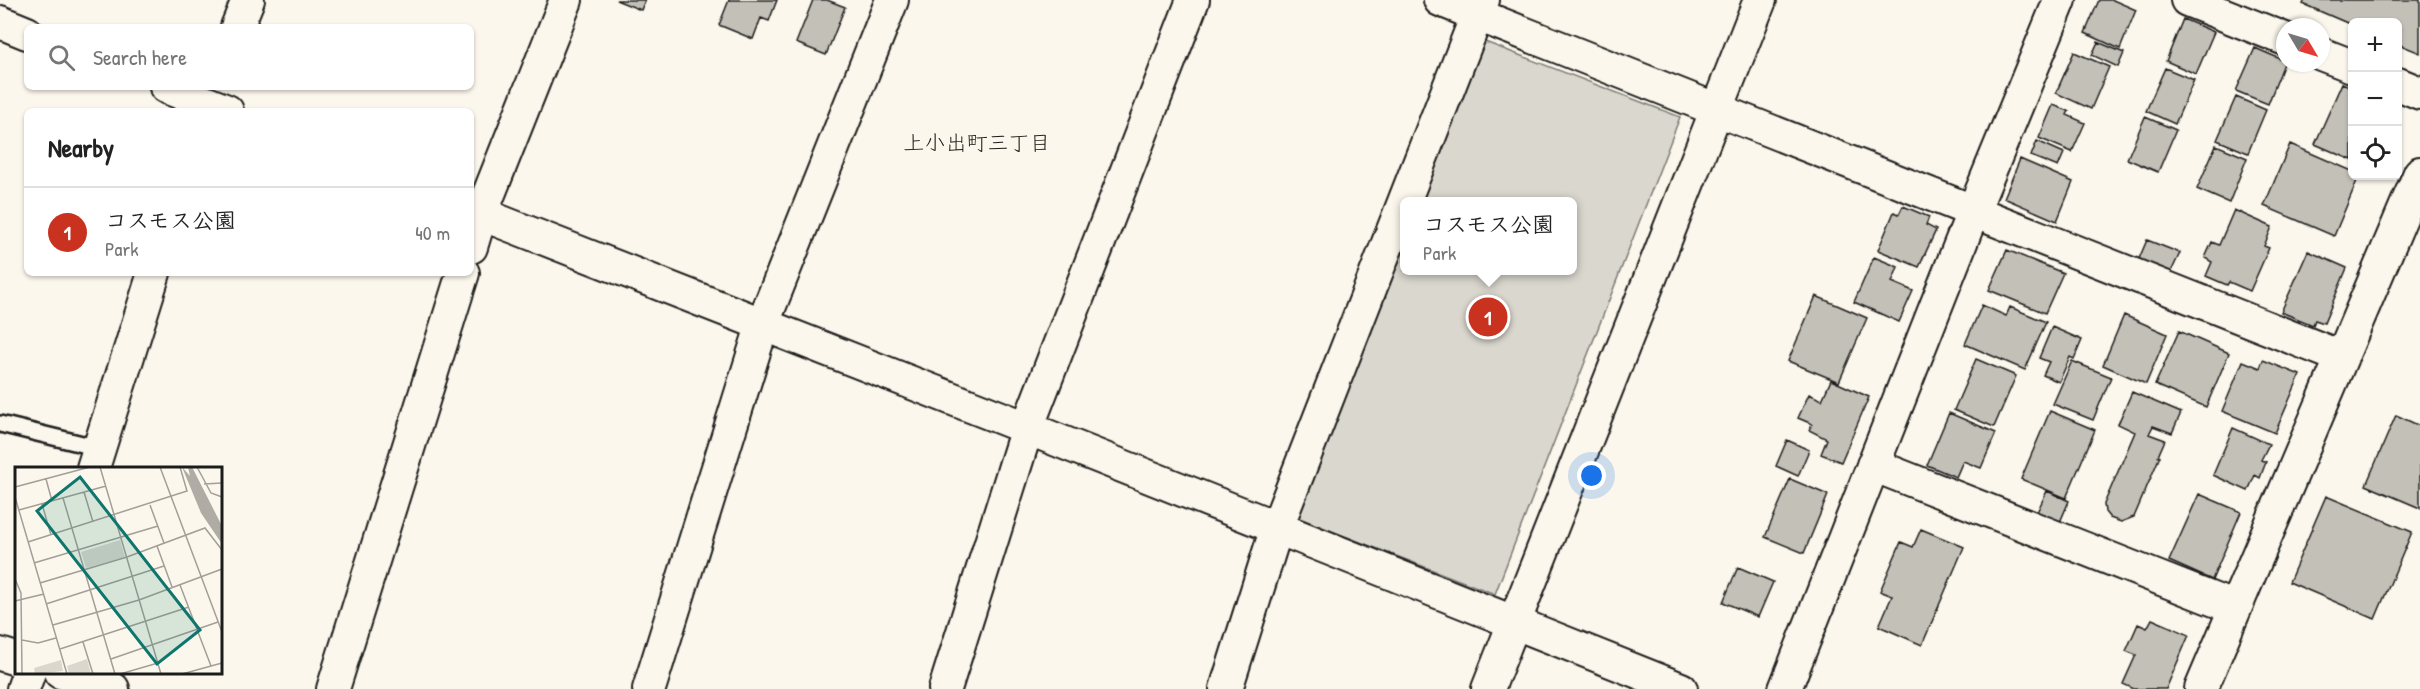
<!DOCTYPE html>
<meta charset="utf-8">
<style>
:root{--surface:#fff;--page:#f2f2f2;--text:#222;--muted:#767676;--line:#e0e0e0;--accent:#c8321e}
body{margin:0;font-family:"Patrick Hand","Klee One",sans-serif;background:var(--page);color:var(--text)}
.controls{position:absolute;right:18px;top:18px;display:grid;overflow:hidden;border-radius:9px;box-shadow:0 2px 4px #0004}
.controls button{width:54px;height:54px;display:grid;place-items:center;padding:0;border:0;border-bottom:2px solid var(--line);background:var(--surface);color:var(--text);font:30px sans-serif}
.compass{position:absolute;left:2276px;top:18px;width:54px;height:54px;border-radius:50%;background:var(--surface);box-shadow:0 2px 4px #0004;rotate:128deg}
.you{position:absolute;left:1592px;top:476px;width:21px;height:21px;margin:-15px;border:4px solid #fff;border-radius:50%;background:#1a73e8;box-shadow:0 0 0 9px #1a73e833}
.badge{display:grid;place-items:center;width:39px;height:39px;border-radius:50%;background:var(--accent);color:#fff;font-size:20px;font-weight:700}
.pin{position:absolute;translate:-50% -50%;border:3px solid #fff;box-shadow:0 2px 6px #0006}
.popup{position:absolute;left:1400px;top:197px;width:177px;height:78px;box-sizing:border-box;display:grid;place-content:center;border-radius:9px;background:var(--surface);filter:drop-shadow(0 2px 4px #0005);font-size:20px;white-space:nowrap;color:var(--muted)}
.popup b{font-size:22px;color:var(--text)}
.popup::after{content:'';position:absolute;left:50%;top:100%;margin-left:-12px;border:12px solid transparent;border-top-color:var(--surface)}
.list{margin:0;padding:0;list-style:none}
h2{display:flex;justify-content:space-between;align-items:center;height:78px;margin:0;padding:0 24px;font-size:26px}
h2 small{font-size:20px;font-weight:400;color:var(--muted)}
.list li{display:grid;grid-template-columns:39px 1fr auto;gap:18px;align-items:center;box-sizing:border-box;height:90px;padding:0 24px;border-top:2px solid var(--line)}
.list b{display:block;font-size:22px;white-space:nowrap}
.list p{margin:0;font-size:20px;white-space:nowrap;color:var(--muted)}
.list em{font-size:20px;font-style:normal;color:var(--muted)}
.icon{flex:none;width:33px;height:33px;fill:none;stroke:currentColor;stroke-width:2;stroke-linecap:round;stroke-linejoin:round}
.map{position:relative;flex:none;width:2420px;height:689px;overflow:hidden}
.search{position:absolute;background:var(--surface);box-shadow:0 2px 4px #0004;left:24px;top:24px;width:450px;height:66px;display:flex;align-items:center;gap:15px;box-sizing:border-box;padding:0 21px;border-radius:9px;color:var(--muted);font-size:22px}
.panel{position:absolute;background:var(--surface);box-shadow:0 2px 4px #0004;left:24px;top:108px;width:450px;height:168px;border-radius:9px}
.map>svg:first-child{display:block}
</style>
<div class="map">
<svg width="2420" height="689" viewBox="0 0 2420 689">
<rect width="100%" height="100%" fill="#fbf7ec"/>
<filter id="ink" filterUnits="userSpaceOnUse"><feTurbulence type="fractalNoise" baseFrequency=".0167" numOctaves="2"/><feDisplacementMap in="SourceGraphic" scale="12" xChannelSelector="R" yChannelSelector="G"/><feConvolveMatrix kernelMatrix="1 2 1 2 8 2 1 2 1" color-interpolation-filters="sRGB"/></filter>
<g filter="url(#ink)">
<path fill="#dad7ce" stroke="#7b7a75" stroke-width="1.5" d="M1480,40L1680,117L1495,594L1295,517L1404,235V270H1572V202L1417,201Z"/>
<path fill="#c3c0b8" stroke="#1c1c1c" stroke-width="1.5" d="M616,0H645L641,10Z
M729,0H777L769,21L761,18L753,39L719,25Z
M813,0H827L845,7L826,55L796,43Z
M2099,0H2113L2136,10L2120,49L2085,33Z
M2305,0H2420V53L2398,44V22H2352V25L2303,4Z
M2183,19L2214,32L2196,74L2166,61Z
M2098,42L2124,53L2118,67L2092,55Z
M2255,48L2285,61L2268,104L2236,91Z
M2074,52L2109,67L2091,109L2056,93Z
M2165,68L2194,80L2175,124L2146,111Z
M2342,83L2352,87V160L2315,144Z
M2236,97L2266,110L2248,153L2217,140Z
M2053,105L2069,111L2067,115L2085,123L2072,152L2039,138Z
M2145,117L2176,130L2158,172L2127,159Z
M2037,141L2064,153L2058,167L2031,156Z
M2290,144L2352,171V176H2359L2334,236L2264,206Z
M2216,145L2247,158L2229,203L2197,189Z
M2020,159L2073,182L2057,221L2004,198Z
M1903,206L1929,217L1926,225L1936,230L1919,267L1878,250L1894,212L1899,214Z
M2234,210L2272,227L2264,246L2269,248L2250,291L2229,282L2227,285L2206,276L2212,262L2205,258L2212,242L2219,245Z
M2147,240L2180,253L2170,274L2138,261Z
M2007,250L2063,273L2045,313L1989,290Z
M2308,251L2347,268L2324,323L2315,320L2313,325L2281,312Z
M1874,257L1898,267L1892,282L1913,291L1899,322L1854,302Z
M1816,296L1867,318L1839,382L1788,361Z
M1982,305L2006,316L2010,307L2046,322L2025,370L1965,344Z
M2124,315L2167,334L2146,384L2103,365Z
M2052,327L2082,340L2074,359L2070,357L2059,382L2043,375L2049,362L2039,358Z
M2179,331L2229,353L2206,407L2155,385Z
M1976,359L2016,376L1994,427L1954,410Z
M2263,360L2300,375L2275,433L2222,411L2243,361L2260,368Z
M2072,361L2111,377L2093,420L2053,404Z
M1831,380L1869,397L1841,462L1821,454L1827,439L1809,430L1812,424L1798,418L1809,394L1822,400Z
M2132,392L2181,413L2172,433L2153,426L2149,434L2165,440L2158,456H2160L2134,517L2121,522L2110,518L2105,512L2104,504L2135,432L2118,424Z
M2050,411L2095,430L2066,498L2021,479Z
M1949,413L1996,433L1981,468L1963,461L1956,477L1927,465Z
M2396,415L2420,426V508L2366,485Z
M2233,428L2269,444L2261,460L2266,462L2260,478L2255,475L2248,491L2213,475Z
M1787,440L1809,450L1798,476L1776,466Z
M1790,479L1828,495L1804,553L1765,537Z
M2047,491L2069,501L2060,522L2037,512Z
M2199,494L2241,512L2212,580L2169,561Z
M2326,496L2412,532L2375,619L2289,582Z
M1921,529L1964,547L1922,645L1879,626L1892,596L1880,591L1901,542L1913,547Z
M1738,567L1773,582L1758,617L1723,602Z
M2152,619L2189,635L2166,689H2134L2123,684L2136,655L2126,651L2138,624L2147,628Z"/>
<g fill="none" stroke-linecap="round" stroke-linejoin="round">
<g stroke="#1c1c1c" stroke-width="20">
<path id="lane" d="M0,424L99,448"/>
</g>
<g stroke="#1c1c1c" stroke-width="36">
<path id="street" d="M1440,0L2341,357
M2187,0L2285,39
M0,22L27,33
M237,27L248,0
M2321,54L2352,66
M2398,84L2420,93
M166,87L227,111
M1404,202L1483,0
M471,210L1027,428L1681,689
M471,247L481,214L566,0
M1873,465L2235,608
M93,468L154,273
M0,654L16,659
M60,672L113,689
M23,689L29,672
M333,689L463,273
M649,689L763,323L892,0
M945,689L1027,428L1193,0
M1226,689L1277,527L1404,202
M1488,689L1760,0
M1785,689L1973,212L2060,0
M2201,689L2420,173"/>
</g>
<use href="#lane" stroke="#fbf7ec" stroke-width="15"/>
<use href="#street" stroke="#fbf7ec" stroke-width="32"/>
</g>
</g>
<g text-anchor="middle" stroke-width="6" stroke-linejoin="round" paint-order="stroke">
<g font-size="21" fill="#1c1c1c" stroke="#fbf7ec">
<text x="977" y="150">上小出町三丁目</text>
</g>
</g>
<g transform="translate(15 467)">
<rect width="207" height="207" fill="#fbf7ec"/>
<path d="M105,73L110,90L71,101L66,85ZM72,192L76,207H54L52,199ZM46,193L48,204L20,207L19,201Z" fill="#dad7ce"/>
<path d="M167,0L175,9L173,0H177L207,59V77L186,46Z" fill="#afaca5"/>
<path fill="none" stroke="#a29f99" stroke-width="1.5" d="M85,0L146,207M145,0L207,165M182,0L196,26L207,30M31,12L37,34M189,17L207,16M0,20L75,0M69,25L78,55M0,30L52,207M48,31L100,207M27,37L36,68M135,38L149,76M4,43L91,19M13,75L172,24L165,0M142,79L157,120M19,96L143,59M0,112L6,126L7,207M25,116L112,90L190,61L207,83M165,118L196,199M0,134L29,127M31,137L149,99M38,158L124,133L207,102M7,173L23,176L41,171M68,175L78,207M45,182L174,140M96,192L203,155M105,207L143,196M167,207L207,196"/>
<path fill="#0f766e" fill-opacity="0.15" stroke="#0f766e" stroke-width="3" d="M65,10L185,163L142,197L22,44Z"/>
<rect width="207" height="207" fill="none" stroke="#1c1c1c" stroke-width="3"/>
</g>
</svg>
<div class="controls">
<button>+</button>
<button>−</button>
<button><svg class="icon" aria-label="locate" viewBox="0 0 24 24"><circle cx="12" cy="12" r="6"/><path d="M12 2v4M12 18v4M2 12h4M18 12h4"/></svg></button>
</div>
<svg class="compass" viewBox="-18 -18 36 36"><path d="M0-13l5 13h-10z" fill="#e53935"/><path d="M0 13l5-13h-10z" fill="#767676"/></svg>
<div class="you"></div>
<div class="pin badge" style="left:1488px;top:317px">1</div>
<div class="popup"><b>コスモス公園</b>Park</div>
<div class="search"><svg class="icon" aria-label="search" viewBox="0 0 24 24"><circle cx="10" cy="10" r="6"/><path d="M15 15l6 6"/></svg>Search here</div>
<section class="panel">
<h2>Nearby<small></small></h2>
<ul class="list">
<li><span class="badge">1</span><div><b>コスモス公園</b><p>Park</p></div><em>40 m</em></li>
</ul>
</section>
</div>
